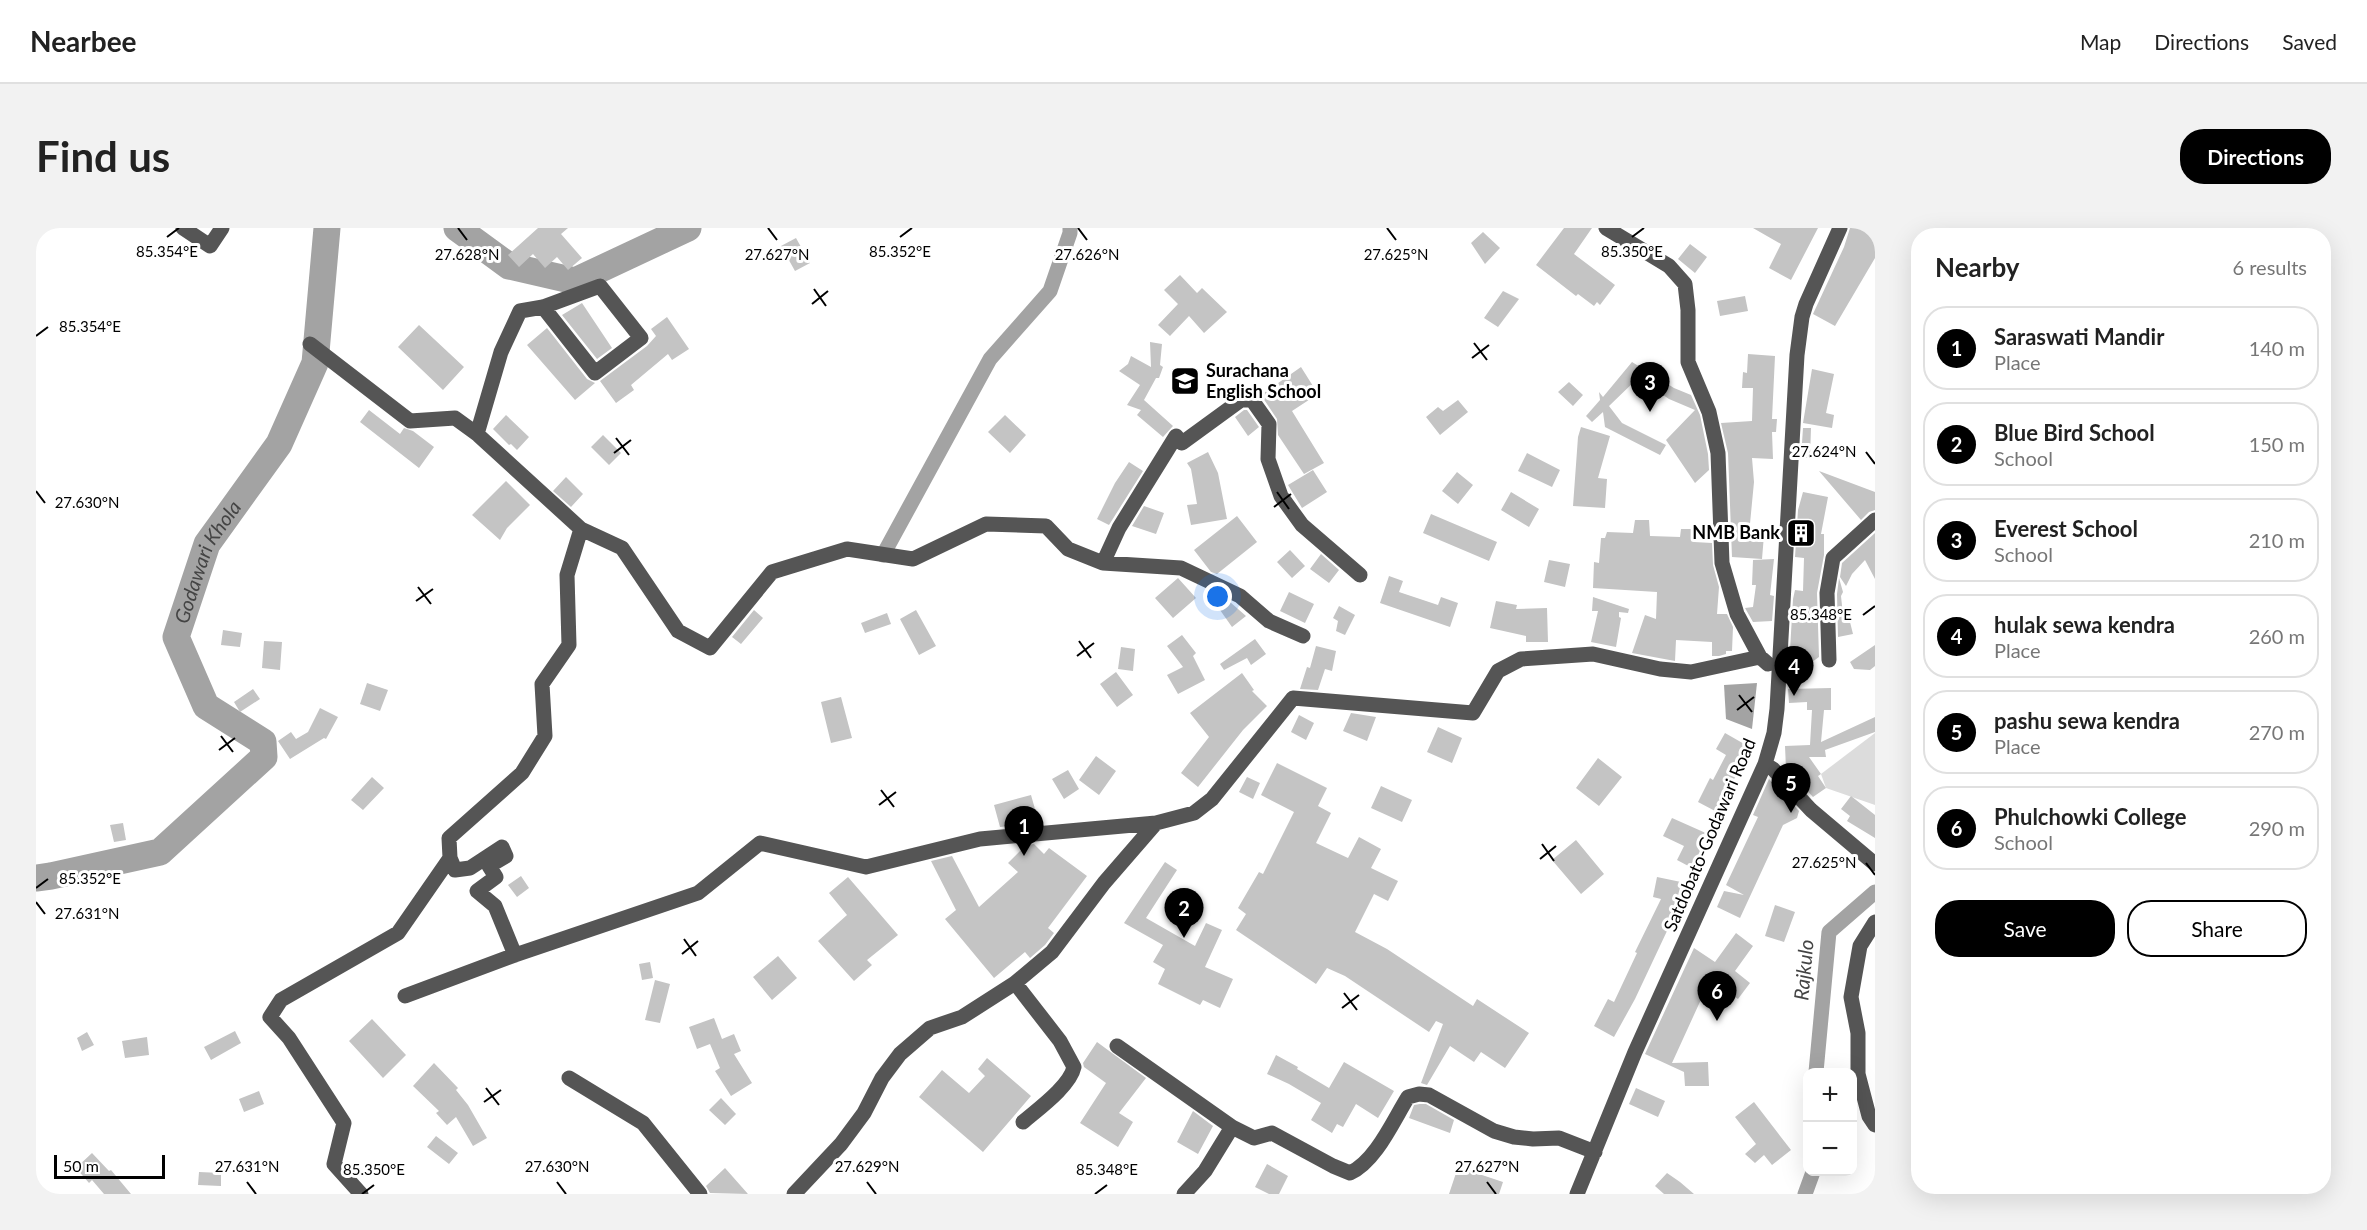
<!DOCTYPE html>
<meta charset="utf-8">
<style>
:root{--surface:#fff;--page:#f2f2f2;--text:#222;--muted:#767676;--line:#e0e0e0;--accent:#000}
body{margin:0;font-family:Lato,sans-serif;background:var(--page);color:var(--text)}
.controls{position:absolute;right:18px;bottom:18px;display:grid;overflow:hidden;border-radius:12px;box-shadow:0 6px 24px #0002}
.controls button{width:54px;height:54px;display:grid;place-items:center;padding:0;border:0;border-bottom:2px solid var(--line);background:var(--surface);color:var(--text);font:30px sans-serif}
.scale{position:absolute;left:18px;bottom:15px;width:111px;box-sizing:border-box;padding-left:6px;border:3px solid #000;border-top:0;font-size:16px;line-height:21px;white-space:nowrap;color:#000;-webkit-text-stroke:4px #fff;paint-order:stroke}
.you{position:absolute;left:1182px;top:369px;width:21px;height:21px;margin:-15px;border:4px solid #fff;border-radius:50%;background:#1a73e8;box-shadow:0 0 0 9px #1a73e833}
.badge{display:grid;place-items:center;width:39px;height:39px;border-radius:50%;background:var(--accent);color:#fff;font-size:20px;font-weight:700}
.pin{position:absolute;translate:-50% -50px;filter:drop-shadow(0 2px 3px #0008)}
.pin::after{content:'';position:absolute;top:32px;width:21px;height:18px;background:inherit;clip-path:polygon(0 0,100% 0,50% 100%)}
.list{margin:0;padding:0;list-style:none}
h2{display:flex;justify-content:space-between;align-items:center;height:78px;margin:0;padding:0 24px;font-size:26px}
h2 small{font-size:20px;font-weight:400;color:var(--muted)}
.list li{display:grid;grid-template-columns:39px 1fr auto;gap:18px;align-items:center;box-sizing:border-box;height:84px;margin:0 12px 12px;padding:0 12px;border:2px solid var(--line);border-radius:24px}
.list b{display:block;font-size:22px;white-space:nowrap}
.list p{margin:0;font-size:20px;white-space:nowrap;color:var(--muted)}
.list em{font-size:20px;font-style:normal;color:var(--muted)}
.actions{display:flex;gap:12px;padding:18px 24px}
.actions a{flex:1;padding:14px 0;border:2px solid var(--accent);border-radius:24px;text-align:center;font-size:21px;color:var(--accent)}
.actions .main{background:var(--accent);color:#fff}
.map{position:relative;flex:none;width:1839px;height:966px;overflow:hidden;border-radius:24px}
header{display:flex;align-items:center;gap:36px;box-sizing:border-box;height:84px;padding:0 30px;background:var(--surface);border-bottom:2px solid var(--line)}
header strong{font-size:28px}
nav{display:flex;gap:33px;margin-inline-start:auto;font-size:21px}
.intro{display:flex;align-items:center;justify-content:space-between;box-sizing:border-box;height:144px;padding:0 36px}
h1{margin:0;font-size:42px}
.button{padding:15px 27px;border-radius:24px;background:var(--accent);color:#fff;font-size:21px;font-weight:700}
main{display:flex;gap:36px;padding:0 36px}
aside{flex:1;background:var(--surface);border-radius:24px;box-shadow:0 6px 24px #0002}
.map>svg:first-child{display:block}
</style>
<header>
<strong>Nearbee</strong>
<nav><a>Map</a><a>Directions</a><a>Saved</a></nav>
</header>
<div class="intro"><h1>Find us</h1><a class="button">Directions</a></div>
<main>
<div class="map">
<svg width="1839" height="966" viewBox="0 0 1839 966">
<rect width="100%" height="100%" fill="#fff"/>
<path fill="#dcdcdc" d="M1839,505V577L1790,560L1785,546Z"/>
<path fill="#a3a3a3" d="M1721,455L1716,501L1690,491L1688,457Z"/>
<g fill="none" stroke-linecap="round" stroke-linejoin="round">
<path stroke="#a3a3a3" stroke-width="15" d="M847,327L954,131L1014,63L1034,5V0
M1780,844L1793,704L1839,664
M1769,966L1777,944"/>
<g stroke="#a3a3a3" stroke-width="27">
<path d="M421,0L473,38L539,53L652,0"/>
<path id="s1" d="M0,650L15,648L124,624L228,529L227,514L170,478L140,409L171,316L243,216L279,135L291,0"/>
</g>
</g>
<path fill="#c4c4c4" d="M502,0H532L525,6L546,30L532,42L521,29L509,40L497,26L483,39L472,27Z
M1528,0H1556L1538,26L1579,57L1564,77L1561,74L1558,78L1542,66L1540,68L1500,37Z
M1717,0H1782L1755,52L1733,40L1745,16Z
M1814,0H1839V30L1799,98L1777,86L1808,19Z
M1447,4L1464,20L1449,36L1435,15Z
M760,10L774,35L759,43L745,18Z
M1654,16L1671,29L1659,45L1642,31Z
M1144,47L1161,65L1166,60L1191,84L1168,105L1153,88L1134,108L1122,97L1142,76L1128,62Z
M1467,63L1483,71L1462,99L1448,90Z
M1709,68L1712,83L1684,88L1681,73Z
M546,75L576,120L561,131L526,87Z
M631,89L653,121L636,132L632,126L595,157L598,162L580,175L564,153L611,118L620,108L615,101Z
M383,97L428,139L407,162L362,119Z
M511,100L551,151L559,155L539,172L491,117Z
M1114,114L1126,116L1124,137L1127,139L1123,150H1120L1108,172L1137,198L1127,209L1101,187L1105,182L1091,177L1104,157L1083,143L1092,136L1095,128L1115,139Z
M1712,126L1739,128L1736,191H1741L1740,204H1736L1737,231L1716,230L1718,254L1713,306L1728,307L1726,331L1696,329L1692,225L1685,195L1716,193L1717,160H1706L1707,144L1711,145Z
M1596,134L1638,160L1655,167L1664,187L1672,226L1673,242L1659,255L1630,212L1659,182L1633,171L1602,150L1573,178L1586,195L1630,217L1624,227L1569,199L1567,184L1556,194L1550,188L1564,172L1563,164L1567,169Z
M1265,139L1282,166L1256,183L1288,235L1268,246L1242,207L1241,191L1225,167Z
M1776,141L1798,146L1790,185L1798,187L1796,200L1767,195Z
M1533,154L1547,167L1537,178L1522,164Z
M1422,172L1432,184L1404,207L1390,189L1402,179L1407,183Z
M333,182L364,206L368,200L377,203L398,219L383,240L324,194Z
M1208,182H1211L1223,199L1212,208L1199,189Z
M470,187L493,209L481,222L475,216L473,217L457,201Z
M969,187L990,207L974,225L952,204Z
M1545,199L1574,208L1562,250L1571,251L1569,280L1537,278L1542,209Z
M1767,200H1775L1774,230H1765Z
M567,207L585,225L573,237L555,219Z
M1172,224L1182,245L1191,291L1155,297L1151,277L1161,276L1155,241L1151,235Z
M1491,225L1524,242L1516,259L1482,243Z
M1093,234L1107,243L1073,297L1061,291L1079,255Z
M1277,242L1291,264L1266,280L1252,257Z
M1783,243L1839,264V282L1833,284L1825,292Z
M1421,244L1437,257L1422,276L1406,263Z
M530,249L547,266L535,279L517,263Z
M470,253L494,277L471,300L464,312L436,287Z
M1475,264L1503,281L1493,299L1465,282Z
M1767,264L1792,269L1785,306H1788V327L1781,365L1783,429L1769,439H1753L1757,371L1759,362L1767,363L1768,330L1759,329L1762,282Z
M1108,278L1128,285L1120,306L1096,298Z
M1395,286L1461,314L1453,333L1387,305Z
M1201,288L1221,314L1181,346L1175,344L1158,322Z
M1599,292H1613L1614,308L1644,309L1645,301H1659L1658,314L1676,315L1677,337L1683,359L1681,386H1691L1697,399L1696,423H1690V426L1683,428H1676V414L1640,412L1639,433L1596,425L1609,387L1620,391L1621,364L1557,360L1558,334L1563,335L1565,310H1569L1571,304L1597,305Z
M1839,305V351L1829,332L1816,346L1810,358L1804,349L1806,335Z
M1254,322L1269,338L1256,350L1241,334Z
M1285,326L1303,342L1293,355L1274,341Z
M1738,331L1734,367L1738,368L1736,393L1717,394L1709,380L1717,379L1720,357H1716L1717,332Z
M1513,332L1534,336L1529,359L1508,354Z
M1353,348L1367,353L1363,364L1402,377L1405,369L1422,375L1414,399L1344,375Z
M1142,350L1160,370L1137,390L1119,370Z
M1803,350L1807,364L1805,368L1807,387L1812,386L1817,406L1802,409L1801,366Z
M1253,364L1278,376L1269,395L1244,383Z
M1557,369L1593,381L1592,385L1583,384V389L1585,390L1580,419L1555,414L1562,383H1556Z
M1460,373L1481,377L1480,381L1511,380L1512,414H1490V408L1454,400Z
M1194,374L1210,388L1196,399L1184,382Z
M1303,378L1319,387L1309,407L1300,403L1302,393L1297,390Z
M718,382L727,390L705,416L696,409Z
M880,382L900,418L883,427L864,391Z
M851,385L855,396L829,405L825,395Z
M187,402L206,405L204,419L185,417Z
M1146,407L1160,425L1157,428L1169,452L1142,466L1131,447L1147,439L1131,418Z
M1219,411L1230,426L1215,437L1211,430L1188,442L1184,436Z
M228,413L246,414L244,442L226,440Z
M1839,417V438L1834,442L1818,441L1814,434Z
M1280,418L1300,423L1296,443L1289,441L1282,462L1264,461L1271,439L1274,440Z
M1085,419L1099,421L1097,443L1082,441Z
M1080,444L1097,467L1081,479L1064,456Z
M1206,445L1218,462L1216,463L1231,478L1207,502L1162,559L1145,545L1173,509L1154,485Z
M331,455L352,462L344,483L324,476Z
M1795,460V482H1788L1785,514L1839,489V504L1789,522L1790,529H1773L1785,546L1782,548L1790,560L1777,569L1750,541L1749,518L1774,517L1776,482H1771V474L1753,475L1752,461Z
M217,461L224,471L204,484L198,474Z
M805,469L816,510L795,515L785,474Z
M284,480L302,489L290,511L288,510L254,531L242,513L255,504L260,511L272,504Z
M1315,485L1340,489L1331,513L1307,503Z
M1263,487L1278,495L1270,512L1255,504Z
M1402,499L1426,510L1416,535L1391,524Z
M1689,505L1717,521L1708,537L1706,536L1681,584L1662,574L1674,550L1677,552L1690,527L1680,521Z
M1060,528L1080,543L1063,567L1043,552Z
M1562,530L1586,549L1563,578L1540,560Z
M1241,535L1291,560L1282,578L1295,585L1280,615L1312,630L1323,609L1345,621L1335,640L1362,653L1352,673L1338,666L1319,704L1351,721L1437,778L1441,771L1493,805L1469,840L1445,824L1438,834L1414,818L1391,857L1385,855L1407,796L1400,793L1393,804L1309,748L1291,740L1280,756L1200,702L1210,686L1202,680L1223,644L1227,646L1258,584L1225,567Z
M1032,542L1043,561L1028,571L1016,551Z
M336,549L348,560L327,582L315,572Z
M1211,549L1224,555L1217,571L1203,564Z
M1733,551L1763,583L1761,590L1747,597L1704,690L1681,679L1688,663L1708,667L1690,657L1722,589L1717,587Z
M1345,558L1376,572L1366,594L1335,580Z
M995,567L1003,595L964,599L958,577Z
M1815,568L1839,587V610L1811,593L1814,588L1805,581Z
M1636,590L1672,606L1663,622L1667,624L1658,641L1641,632L1648,618L1627,608Z
M87,595L90,612L78,614L74,597Z
M1540,612L1568,646L1545,666L1516,632Z
M998,616L1008,626L1013,620L1051,648L1012,700L1018,705L1009,717L994,730L989,724L958,750L909,691L920,682L895,633L916,628L943,679L982,644L972,635L990,617Z
M1129,634L1141,642L1110,690L1159,718L1170,695L1186,702L1169,739L1197,751L1184,780L1167,772L1164,777L1122,756L1129,741L1117,734L1127,717L1088,695Z
M485,648L493,660L481,669L472,657Z
M812,649L862,707L831,732L836,737L818,753L782,713L811,687L793,665Z
M1621,649L1645,654L1639,686L1599,771L1578,809L1558,798L1572,771L1578,774L1601,725L1599,724L1625,671L1617,669Z
M1739,677L1759,684L1748,714L1729,708Z
M1700,705L1717,718L1699,743L1714,755L1702,771L1681,756L1680,758L1673,754L1636,835L1672,834L1673,858H1649L1648,844L1609,826L1658,720L1679,734Z
M742,728L761,750L736,772L717,749Z
M614,734L617,750L606,752L603,736Z
M619,752L634,756L624,795L609,792Z
M678,790L686,811L698,806L705,823L698,826L716,855L695,868L679,843L684,840L674,816L661,821L653,799Z
M336,791L370,827L347,850L313,813Z
M199,803L205,815L175,832L168,819Z
M51,804L58,817L46,823L41,810Z
M111,809L113,827L89,830L86,813Z
M1061,814L1110,850L1083,885L1097,894L1082,919L1044,895L1070,855L1048,839L1047,835Z
M1240,827L1262,839L1261,841L1293,860L1308,834L1358,863L1342,890L1320,876L1307,899L1301,896L1296,905L1275,892L1285,875L1253,856L1231,846Z
M951,830L995,868L947,924L883,869L906,842L933,865L949,848L942,841Z
M398,835L422,860L420,862L432,877L451,910L437,918L420,889L411,897L400,885L403,883L377,858Z
M1600,860L1629,873L1622,889L1593,876Z
M223,863L228,876L208,884L203,871Z
M685,870L700,886L689,897L673,882Z
M1718,874L1755,922L1736,937L1728,927L1719,935L1709,926L1720,916L1699,889Z
M1384,876H1390L1418,892L1414,905L1373,890L1378,877Z
M1157,883L1177,898L1162,926L1141,914Z
M400,908L422,925L413,936L391,919Z
M56,925L73,943L75,942L95,966H68L56,952L53,955L40,940Z
M1231,936L1252,948L1243,966H1233L1219,959Z
M1422,939L1467,954L1463,966H1413Z
M689,940L712,966L674,965L670,958Z
M163,944L185,945V958L162,957Z
M1631,945L1644,954L1658,966H1628L1619,958Z"/>
<g fill="none" stroke-linecap="round" stroke-linejoin="round">
<path stroke="#555" stroke-width="15" d="M147,0L174,18L186,0
M1570,0L1633,38L1649,56L1652,82V134L1673,184L1682,225L1686,335L1701,386L1724,429L1732,436
M274,116L374,193L419,190L441,206L545,301L586,320L642,403L674,420L736,344L811,321L877,331L950,296L1010,298L1032,321L1067,335L1145,340L1204,368L1233,393L1267,408
M441,206L465,124L484,83L507,79L564,58L605,110L559,145L507,79
M1067,335L1083,300L1140,208L1146,215L1205,172H1216L1233,196L1232,231L1245,268L1266,297L1324,347
M1793,432L1791,365L1797,330L1839,292
M1729,536L1737,541L1775,582L1839,636
M414,630L419,642L434,640L466,619L470,628L453,638L460,649L441,663L459,678L479,727
M1839,694L1824,718L1815,769L1822,805V846L1833,888L1839,897
M979,755L1024,813L1038,839C1034,858 1002,881 987,894
M369,768L479,727L662,665L724,615L830,639L944,611L1120,595
M1081,818L1196,899L1218,910L1236,905L1297,938L1314,945C1340,933 1357,893 1372,869L1383,866L1393,867L1458,903L1478,909L1497,911L1523,910L1559,924
M533,850L607,895L664,966
M325,966L298,936L308,895L253,810L234,789L245,772L362,705L414,630L413,610L486,545L509,508L506,456L533,417L531,347L545,301
M758,966L805,916L828,885L846,850L864,826L894,800L926,789L979,755L1016,724L1068,655L1120,595L1158,585L1176,571L1257,470L1437,485L1462,443L1485,431L1557,426L1624,441L1655,444L1724,429
M1148,966L1169,943L1196,899
M1541,966L1599,824L1729,536L1738,505L1741,481L1761,127L1766,89L1770,76L1804,0"/>
</g>
<path fill="none" stroke="#000" stroke-width="2" d="M422,0L431,12M732,0L741,12M1042,0L1051,12M1351,0L1360,12M131,9L143,0M864,9L876,0M1596,9L1608,0M778,61L790,78M776,76L792,63M0,108L12,99M1438,115L1451,132M1436,130L1453,117M580,210L593,227M1830,224L1839,236M578,225L595,212M0,263L9,275M1241,264L1253,281M1238,279L1255,266M382,359L395,376M380,373L397,361M1827,387L1839,378M1043,413L1055,430M1041,428L1058,415M1703,467L1716,484M1701,482L1718,469M185,508L197,524M183,522L199,510M845,562L858,579M843,577L860,564M1506,616L1518,633M1504,631L1520,618M1830,635L1839,647M0,660L12,651M0,674L9,686M648,711L660,728M646,726L662,713M1308,765L1321,782M1306,780L1323,767M450,860L463,877M448,874L465,862M211,954L220,966M521,954L530,966M831,954L840,966M1451,954L1460,966M326,966L338,957M1059,966L1071,957"/>
<defs>
<g id="school-square" transform="scale(1.5)"><rect x="-9" y="-9" width="18" height="18" rx="4" fill="#000" stroke="#fff"/><path d="M0-5L7-2L0 1L-7-2ZM-4 1L0 2.5L4 1V4Q0 6-4 4Z" fill="#fff"/></g>
<g id="building-square" transform="scale(1.5)"><rect x="-9" y="-9" width="18" height="18" rx="4" fill="#000" stroke="#fff"/><path d="M-4-6H4V6H1V3H-1V6H-4ZM-2.5-4.3h1.7v1.8h-1.7ZM.8-4.3h1.7v1.8H.8ZM-2.5-1h1.7V.8h-1.7ZM.8-1h1.7V.8H.8Z" fill="#fff"/></g>
</defs>
<g fill-rule="evenodd">
<use href="#school-square" x="1149" y="153"/>
<use href="#building-square" x="1765" y="305"/>
</g>
<g text-anchor="middle" stroke-width="6" stroke-linejoin="round" paint-order="stroke">
<g font-size="18" font-weight="bold" fill="#000" stroke="#fff" text-anchor="start">
<text x="1170" y="149">Surachana<tspan x="1170" dy="21">English School</tspan></text>
<text x="1744" y="311" text-anchor="end">NMB Bank</text>
</g>
<g font-size="18" fill="#000" stroke="#fff">
<text transform="translate(1674 607) rotate(-67)" y="6">Satdobato-Godawari Road</text>
</g>
<g font-size="20" font-style="italic" fill="#444" stroke="#fff">
<text dy="7" stroke="none"><textPath href="#s1" startOffset="507">Godawari Khola</textPath></text>
<text transform="translate(1768 742) rotate(-85)" y="7">Rajkulo</text>
</g>
</g>
<g font-size="15" text-anchor="middle" fill="#000" stroke="#fff" stroke-width="6" stroke-linejoin="round" paint-order="stroke">
<text x="131" y="29">85.354°E</text>
<text x="864" y="29">85.352°E</text>
<text x="1596" y="29">85.350°E</text>
<text x="431" y="32">27.628°N</text>
<text x="741" y="32">27.627°N</text>
<text x="1051" y="32">27.626°N</text>
<text x="1360" y="32">27.625°N</text>
<text x="54" y="104">85.354°E</text>
<text x="1788" y="229">27.624°N</text>
<text x="51" y="280">27.630°N</text>
<text x="1785" y="392">85.348°E</text>
<text x="1788" y="640">27.625°N</text>
<text x="54" y="656">85.352°E</text>
<text x="51" y="691">27.631°N</text>
<text x="211" y="944">27.631°N</text>
<text x="521" y="944">27.630°N</text>
<text x="831" y="944">27.629°N</text>
<text x="1451" y="944">27.627°N</text>
<text x="338" y="947">85.350°E</text>
<text x="1071" y="947">85.348°E</text>
</g>
</svg>
<div class="controls">
<button>+</button>
<button>−</button>
</div>
<div class="scale">50 m</div>
<div class="you"></div>
<div class="pin badge" style="left:988px;top:628px">1</div>
<div class="pin badge" style="left:1148px;top:710px">2</div>
<div class="pin badge" style="left:1614px;top:184px">3</div>
<div class="pin badge" style="left:1758px;top:468px">4</div>
<div class="pin badge" style="left:1755px;top:585px">5</div>
<div class="pin badge" style="left:1681px;top:793px">6</div>
</div>
<aside>
<h2>Nearby<small>6 results</small></h2>
<ul class="list">
<li><span class="badge">1</span><div><b>Saraswati Mandir</b><p>Place</p></div><em>140 m</em></li>
<li><span class="badge">2</span><div><b>Blue Bird School</b><p>School</p></div><em>150 m</em></li>
<li><span class="badge">3</span><div><b>Everest School</b><p>School</p></div><em>210 m</em></li>
<li><span class="badge">4</span><div><b>hulak sewa kendra</b><p>Place</p></div><em>260 m</em></li>
<li><span class="badge">5</span><div><b>pashu sewa kendra</b><p>Place</p></div><em>270 m</em></li>
<li><span class="badge">6</span><div><b>Phulchowki College</b><p>School</p></div><em>290 m</em></li>
</ul>
<div class="actions"><a class="main">Save</a><a>Share</a></div>
</aside>
</main>
